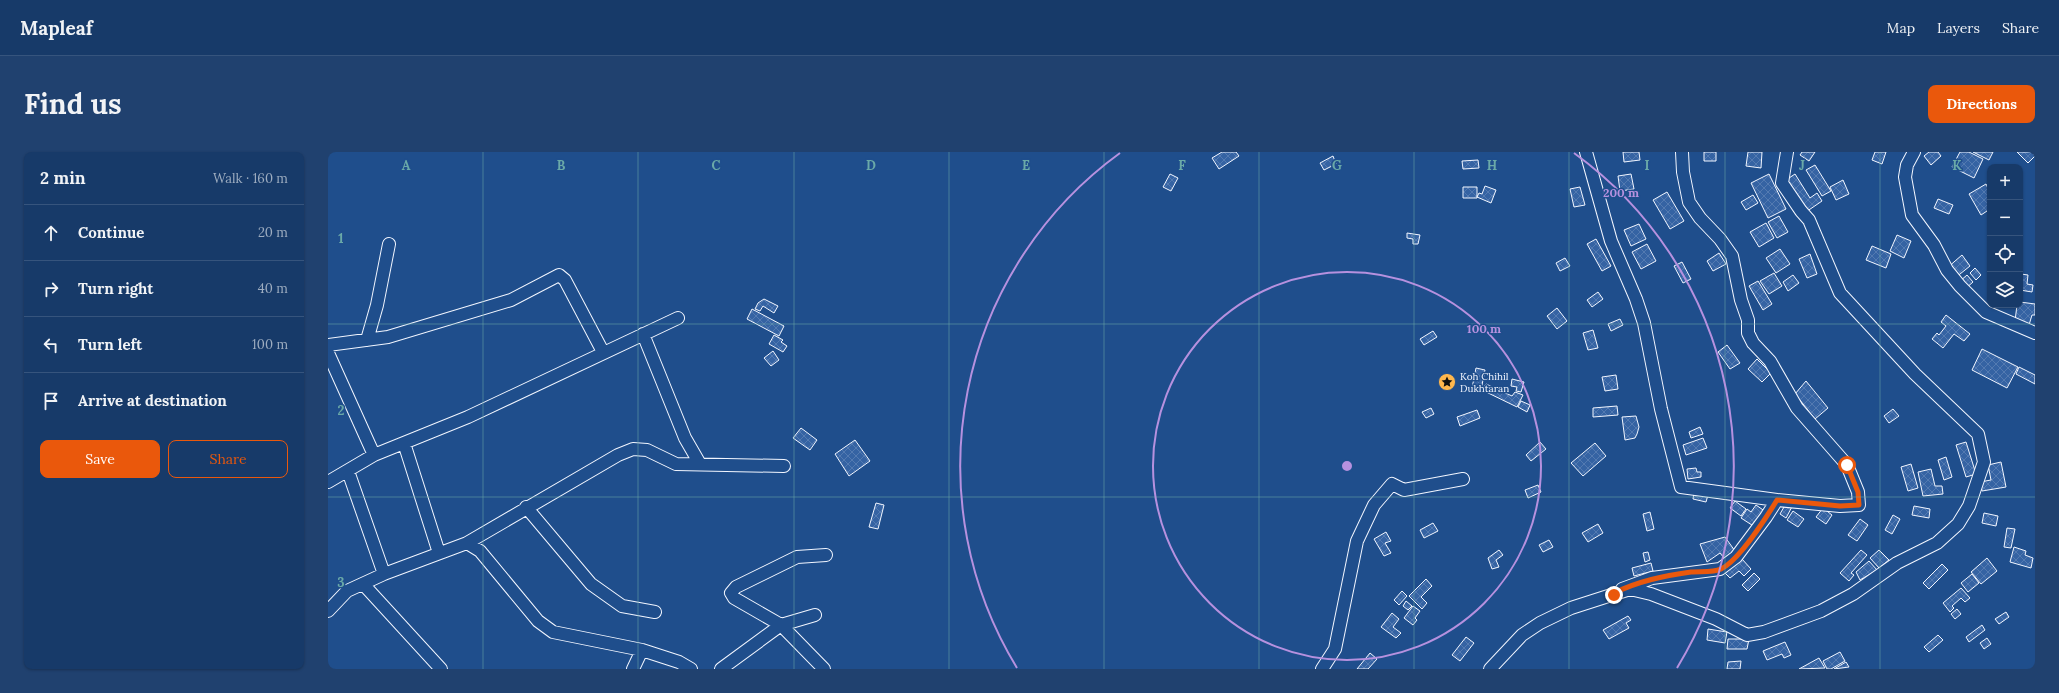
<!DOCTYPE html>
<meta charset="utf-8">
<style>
:root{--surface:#173a69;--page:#20416f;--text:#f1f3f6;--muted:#9eadc0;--line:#36547d;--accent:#ea580c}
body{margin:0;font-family:Lora,serif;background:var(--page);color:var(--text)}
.controls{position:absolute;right:12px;top:12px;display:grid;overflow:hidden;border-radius:8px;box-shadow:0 1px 3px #0004}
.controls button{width:36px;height:36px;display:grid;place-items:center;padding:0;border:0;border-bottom:1px solid var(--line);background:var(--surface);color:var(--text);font:20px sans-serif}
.stop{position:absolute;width:12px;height:12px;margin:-9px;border:3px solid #ea580c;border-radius:50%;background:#fff}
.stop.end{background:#ea580c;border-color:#fff;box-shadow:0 1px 4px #0008}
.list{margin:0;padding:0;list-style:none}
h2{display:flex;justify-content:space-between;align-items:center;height:52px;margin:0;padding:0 16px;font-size:17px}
h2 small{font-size:13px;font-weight:400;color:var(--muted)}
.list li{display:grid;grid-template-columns:26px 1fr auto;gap:12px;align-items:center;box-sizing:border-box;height:56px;padding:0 16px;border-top:1px solid var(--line)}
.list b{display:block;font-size:15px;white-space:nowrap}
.list em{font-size:13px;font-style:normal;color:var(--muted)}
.actions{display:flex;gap:8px;padding:12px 16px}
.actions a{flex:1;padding:9px 0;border:1px solid var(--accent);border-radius:8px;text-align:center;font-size:14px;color:var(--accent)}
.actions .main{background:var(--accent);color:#fff}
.icon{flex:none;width:22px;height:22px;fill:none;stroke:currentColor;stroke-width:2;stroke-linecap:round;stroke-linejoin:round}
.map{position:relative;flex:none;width:1707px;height:517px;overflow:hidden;border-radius:8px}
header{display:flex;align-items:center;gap:24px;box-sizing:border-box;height:56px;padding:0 20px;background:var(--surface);border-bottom:1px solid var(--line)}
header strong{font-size:19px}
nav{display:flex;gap:22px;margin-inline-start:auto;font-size:14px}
.intro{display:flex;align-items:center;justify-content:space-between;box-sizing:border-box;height:96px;padding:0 24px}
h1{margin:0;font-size:28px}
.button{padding:10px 18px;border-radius:8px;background:var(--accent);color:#fff;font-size:14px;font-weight:700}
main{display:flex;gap:24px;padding:0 24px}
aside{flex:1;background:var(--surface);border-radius:8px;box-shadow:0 1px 3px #0004}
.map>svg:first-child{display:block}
</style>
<header>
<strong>Mapleaf</strong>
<nav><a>Map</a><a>Layers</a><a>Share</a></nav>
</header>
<div class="intro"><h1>Find us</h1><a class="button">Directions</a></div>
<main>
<aside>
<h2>2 min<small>Walk · 160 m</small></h2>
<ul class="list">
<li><svg class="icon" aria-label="ahead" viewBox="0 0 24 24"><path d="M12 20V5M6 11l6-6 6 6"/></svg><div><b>Continue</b></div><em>20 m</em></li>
<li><svg class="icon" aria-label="right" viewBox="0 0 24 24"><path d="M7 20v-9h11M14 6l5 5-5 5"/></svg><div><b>Turn right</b></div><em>40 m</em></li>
<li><svg class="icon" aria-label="left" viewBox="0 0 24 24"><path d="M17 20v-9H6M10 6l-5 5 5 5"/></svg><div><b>Turn left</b></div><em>100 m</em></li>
<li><svg class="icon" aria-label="arrive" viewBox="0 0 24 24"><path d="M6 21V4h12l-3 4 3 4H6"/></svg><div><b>Arrive at destination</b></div></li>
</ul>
<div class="actions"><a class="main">Save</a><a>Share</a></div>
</aside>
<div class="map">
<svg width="1707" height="517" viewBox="0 0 1707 517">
<defs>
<pattern id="building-cross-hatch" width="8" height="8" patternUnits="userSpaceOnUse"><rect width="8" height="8" fill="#3563a3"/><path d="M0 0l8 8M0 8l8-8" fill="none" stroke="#537ab1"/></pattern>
</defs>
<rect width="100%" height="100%" fill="#1f4e8c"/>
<path fill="url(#building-cross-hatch)" stroke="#f2f6ff" d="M894,0H908L911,4L891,17L884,6Z
M1295,0H1311L1312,8L1296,10Z
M1376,0H1388V9H1376Z
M1420,0H1434L1433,16L1418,14Z
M1474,0H1487L1481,9L1472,3Z
M1547,0H1558L1554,12L1544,8Z
M1601,0H1610L1613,4L1603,13L1596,4Z
M1632,0H1641L1655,7L1646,26L1624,15Z
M1645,0H1665L1661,8Z
M1689,0H1703L1707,4L1700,11Z
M1005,4L1008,12L996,18L992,11Z
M1150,8L1151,16L1135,17L1134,9Z
M1487,13L1503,39L1494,44L1478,18Z
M842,22L850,26L843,39L835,35Z
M1303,22L1306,37L1292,39L1290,24Z
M1441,22L1458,57L1440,66L1423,31Z
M1467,22L1482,46L1489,41L1494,49L1475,62L1455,30Z
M1515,28L1521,42L1508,48L1502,35Z
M1658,32L1662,40V57L1653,63L1641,42Z
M1157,34L1168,38L1163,51L1149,45L1151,41L1154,42Z
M1135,35H1149V46H1135Z
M1252,35L1257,53L1246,55L1242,37Z
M1339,40L1356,69L1342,77L1325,48Z
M1425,43L1430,51L1418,58L1413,50Z
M1610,47L1625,53L1621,62L1606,56Z
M1451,64L1460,80L1449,86L1440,70Z
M1438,71L1446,86L1431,95L1422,80Z
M1311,72L1318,87L1303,94L1296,78Z
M1079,81L1092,83L1090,92H1085V87L1079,86Z
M1569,83L1583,89L1576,106L1562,99Z
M1268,87L1283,114L1274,119L1259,92Z
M1319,92L1328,109L1313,117L1304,100Z
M1544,94L1563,102L1558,116L1538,108Z
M1452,97L1462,112L1448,121L1438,106Z
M1391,101L1398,112L1385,119L1379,109Z
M1482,102L1489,122L1479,126L1471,107Z
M1634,103L1642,114L1627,126L1619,116Z
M1237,106L1242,114L1232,119L1228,111Z
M1354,110L1363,127L1355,131L1346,114Z
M1647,116L1653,123L1648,128L1642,121Z
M1446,121L1454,134L1441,142L1432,129Z
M1693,122L1700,123L1699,132L1705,133L1704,140L1692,138Z
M1465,123L1471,131L1460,139L1455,130Z
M1639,123L1645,130L1637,137L1631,130Z
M1430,129L1444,152L1435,158L1421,134Z
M1270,140L1275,147L1264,155L1259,148Z
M436,147L450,154L446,161L435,154L432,159L427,157L430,151Z
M1692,150L1707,152V163H1704L1701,173L1687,169L1689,153H1692Z
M1229,156L1239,169L1229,177L1219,164Z
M424,157L456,174L451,184L419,167Z
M1618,163L1642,182L1636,189L1626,182L1615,196L1604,187L1609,181L1611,183L1618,174L1613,170Z
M1292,167L1295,173L1283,179L1280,172Z
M1265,178L1270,196L1260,198L1255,181Z
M1105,179L1109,185L1096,193L1092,187Z
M446,183L455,188L453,190L459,194L455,200L441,192Z
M1399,193L1412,211L1402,217L1390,200Z
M1654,197L1690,215L1679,236L1644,218Z
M445,199L451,208L443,214L436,206Z
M1429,207L1443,221L1434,230L1420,217Z
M1691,215L1707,223V232L1688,222Z
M1148,216L1157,218L1153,238L1144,236Z
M1288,223L1290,237L1277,239L1274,225Z
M1184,227L1196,230L1193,240L1188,239L1189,235L1183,234Z
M1478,229L1500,256L1487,267L1467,242Z
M1158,232L1184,244L1187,240L1195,243L1189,255L1154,238Z
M1193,249L1202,253L1199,260L1190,255Z
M1289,254L1290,263L1265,265V256Z
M1103,256L1106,262L1098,266L1094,260Z
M1565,257L1571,264L1561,271L1556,264Z
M1149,258L1152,266L1132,274L1129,265Z
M1308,264L1311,275L1309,282L1307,286L1297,288L1294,265Z
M1372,275L1375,282L1363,286L1361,280Z
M473,276L489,288L482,298L465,286Z
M1375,286L1379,296L1358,303L1355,293Z
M527,288L542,309L521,324L507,302Z
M1212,290L1218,297L1203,309L1198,303Z
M1638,290L1648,322L1638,325L1628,293Z
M1267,291L1278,304L1255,324L1243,311Z
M1618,305L1624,325L1616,328L1610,308Z
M1673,310L1678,335L1654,339L1652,330L1663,328L1660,313Z
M1583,312L1590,336L1580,339L1573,315Z
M1368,316L1369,320H1373V325L1360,327L1359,317Z
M1603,317L1607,334H1614L1615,342L1595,344L1590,320Z
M1210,333L1213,340L1200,346L1197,338Z
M1366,340L1380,343L1378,350L1365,347Z
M1460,348L1466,351L1458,366L1452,362Z
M1407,349L1418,357L1413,364L1402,356Z
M548,351L556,353L550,377L541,375Z
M1428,353L1438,360L1427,375L1413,366L1419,357L1423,360Z
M1586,354L1602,357L1601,366L1584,363Z
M1495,356L1504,363L1498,372L1488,365Z
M1465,359L1476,367L1470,375L1459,368Z
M1322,360L1326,377L1319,379L1315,362Z
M1656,361L1670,364L1668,374L1654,371Z
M1565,363L1572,367L1564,382L1557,378Z
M1532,367L1540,373L1529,389L1520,383Z
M1105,371L1110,379L1096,386L1092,378Z
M1270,372L1275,381L1260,390L1254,381Z
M1679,376L1687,377L1683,396L1676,395Z
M1058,380L1063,389L1057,391L1063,401L1056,404L1046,387Z
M1397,385L1407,399L1396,406L1392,401L1379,410L1372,392Z
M1221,388L1225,395L1215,400L1211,393Z
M1686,395L1698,399L1697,403L1705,406L1703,416L1682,410Z
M1171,398L1175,403L1168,408L1171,415L1164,417L1160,406Z
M1533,398L1539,403L1523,421L1526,423L1521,429L1512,421Z
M1551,398L1561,408L1551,416L1542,406Z
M1320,400L1322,408L1317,410L1315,401Z
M1659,406L1669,419L1653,432L1643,420Z
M1414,407L1423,417L1416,424L1411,419L1402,426L1397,421Z
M1541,409L1549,418L1532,428L1528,420Z
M1323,411L1325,419L1306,424L1304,416Z
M1614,412L1620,418L1601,437L1595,431Z
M1426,421L1432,427L1420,439L1414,433Z
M1644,422L1651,431L1640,440L1633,431Z
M1098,427L1104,434L1093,445L1099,451L1094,457L1081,444Z
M1633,436L1642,446L1637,450L1633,446L1624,454L1626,456L1622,460L1615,451Z
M1074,439L1079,444L1071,453L1066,448Z
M1078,449L1084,454L1080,458L1075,454Z
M1085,454L1092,459L1087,466L1089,468L1085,473L1076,466Z
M1629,457L1633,462L1627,467L1623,462Z
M1678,460L1681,465L1671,472L1667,467Z
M1064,461L1071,467L1065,475L1073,481L1068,486L1053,475Z
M1300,464L1303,468L1298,471L1301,476L1281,487L1275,478Z
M1654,473L1657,478L1641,490L1638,485Z
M1380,477L1399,480L1397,491L1379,488Z
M1610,483L1615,488L1601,500L1596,495Z
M1138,485L1146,491L1132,509L1124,503Z
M1659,486L1663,492L1656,497L1652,491Z
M1400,487H1421L1419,497H1399Z
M1457,490L1463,503L1456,506L1454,502L1439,508L1435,499Z
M1512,500L1517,509L1503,517H1499L1495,509Z
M1042,501L1049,507L1040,517H1029Z
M1491,506L1497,516L1471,517Z
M1413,509L1412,517H1399L1400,510Z
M1518,510L1521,515L1506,517Z"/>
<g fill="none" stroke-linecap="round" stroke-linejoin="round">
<g stroke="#f2f6ff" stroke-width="14">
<path id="street" d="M1258,0L1283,89L1308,147L1316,171L1333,257L1353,335L1449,348
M1586,0L1579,13L1577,25L1584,63L1606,93L1619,118L1632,134L1658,160L1707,181
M315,182L357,286L372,312
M39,188L49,153L61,92
M0,193L60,185L183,148L231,123L237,128L275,200
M0,201L46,303
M76,291L111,401
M20,319L56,422
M0,330L46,303L140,265L350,166
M198,355L263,432L294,454L327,460
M139,391L290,303L305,297L319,298L348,312L456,314
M36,433L113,517
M1294,437L1324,426L1392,417L1408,405L1438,365L1449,348L1512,354L1531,353L1530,340L1519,313L1469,256L1442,209L1425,191L1420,181V168L1413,148L1404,104L1392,87L1372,66L1361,50L1355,20L1354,0
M0,459L19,439L56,422L139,391L152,399L210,469L225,480L314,498L351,510L363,517
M305,517L314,498
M393,517L453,473L487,463
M496,517L453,473L406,446L403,441L408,435L469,405L498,403
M994,517L1007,497L1029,389L1046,353L1064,332L1076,338L1135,327
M1162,517L1194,483L1212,471L1243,456L1302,437L1323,442L1388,467L1419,483L1436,480L1493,459L1525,442L1569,411L1609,391L1630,372L1641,354L1656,310L1650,282L1587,222L1512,141L1481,68L1473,59L1454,31L1459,0"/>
</g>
<use href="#street" stroke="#1f4e8c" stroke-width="12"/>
</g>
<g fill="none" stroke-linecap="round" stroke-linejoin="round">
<path stroke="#ea580c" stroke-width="5" d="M1286,443V441C1311,429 1335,424 1363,420C1371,419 1385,421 1393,417C1411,408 1438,366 1449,348L1512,354L1531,353L1530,340L1519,313"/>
</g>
<path fill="none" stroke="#6aa9a8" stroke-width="1" stroke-opacity="0.55" d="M155,0V517M310,0V517M466,0V517M621,0V517M776,0V517M931,0V517M1086,0V517M1241,0V517M1397,0V517M1552,0V517M0,172H1707M0,345H1707"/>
<g fill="none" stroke="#b691df" stroke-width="2">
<circle cx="1019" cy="314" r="194"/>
<path d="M689 516A387 387 0 0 1 792 1M1246 1A387 387 0 0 1 1349 516"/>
</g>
<defs>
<g id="sight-disc" transform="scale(0.9)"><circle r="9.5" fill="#ffb74d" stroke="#1f4e8c"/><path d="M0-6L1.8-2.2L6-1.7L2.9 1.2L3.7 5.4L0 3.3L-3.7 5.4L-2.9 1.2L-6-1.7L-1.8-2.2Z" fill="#111"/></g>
</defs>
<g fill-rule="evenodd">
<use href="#sight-disc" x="1119" y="230"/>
</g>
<g text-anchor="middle" stroke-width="3" stroke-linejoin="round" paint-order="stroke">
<g font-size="10" fill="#f2f6ff" stroke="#1f4e8c" text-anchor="start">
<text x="1132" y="228">Koh Chihil<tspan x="1132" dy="12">Dukhtaran</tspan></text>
</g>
</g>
<g font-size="13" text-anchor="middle" font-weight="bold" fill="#6aa9a8" stroke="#1f4e8c" stroke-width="3" stroke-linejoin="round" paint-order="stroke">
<text x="78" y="18">A</text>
<text x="233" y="18">B</text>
<text x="388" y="18">C</text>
<text x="543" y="18">D</text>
<text x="698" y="18">E</text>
<text x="854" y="18">F</text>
<text x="1009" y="18">G</text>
<text x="1164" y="18">H</text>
<text x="1319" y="18">I</text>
<text x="1474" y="18">J</text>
<text x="1629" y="18">K</text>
<text x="13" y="91">1</text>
<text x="13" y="263">2</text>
<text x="13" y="435">3</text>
</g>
<circle cx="1019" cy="314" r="6" fill="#b691df" stroke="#1f4e8c" stroke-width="2"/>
<g font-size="12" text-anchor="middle" font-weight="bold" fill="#b691df" stroke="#1f4e8c" stroke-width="3" stroke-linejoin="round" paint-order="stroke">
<text x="1293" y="45">200 m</text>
<text x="1156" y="181">100 m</text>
</g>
</svg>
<div class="controls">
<button>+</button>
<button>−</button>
<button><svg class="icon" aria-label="locate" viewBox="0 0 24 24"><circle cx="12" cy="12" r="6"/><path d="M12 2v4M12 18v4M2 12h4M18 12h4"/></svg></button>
<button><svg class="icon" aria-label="layers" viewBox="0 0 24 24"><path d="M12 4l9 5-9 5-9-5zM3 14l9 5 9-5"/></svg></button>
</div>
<div class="stop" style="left:1519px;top:313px"></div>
<div class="stop end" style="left:1286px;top:443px"></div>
</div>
</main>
